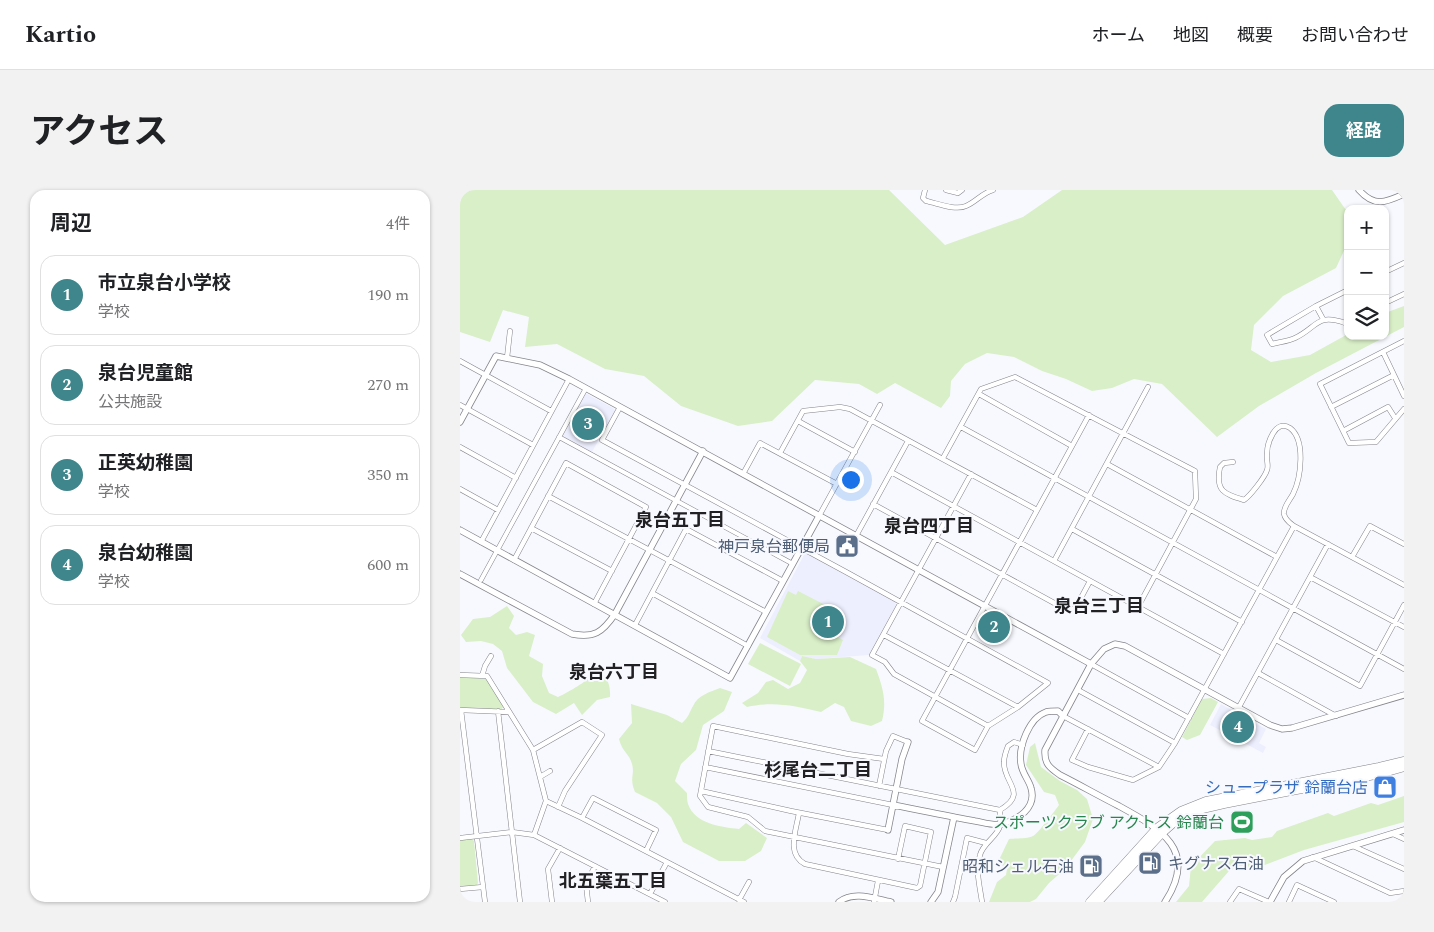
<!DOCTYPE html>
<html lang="ja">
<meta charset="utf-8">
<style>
:root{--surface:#fff;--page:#f2f2f2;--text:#202124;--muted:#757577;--line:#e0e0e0;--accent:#3e868b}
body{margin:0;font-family:Spectral,"Noto Sans JP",serif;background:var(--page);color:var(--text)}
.controls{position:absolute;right:15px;top:15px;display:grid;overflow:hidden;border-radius:10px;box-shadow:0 1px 4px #0004}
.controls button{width:45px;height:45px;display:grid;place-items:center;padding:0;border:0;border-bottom:1px solid var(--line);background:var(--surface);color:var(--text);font:25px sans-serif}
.you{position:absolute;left:390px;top:289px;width:18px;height:18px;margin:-12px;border:4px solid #fff;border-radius:50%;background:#1a73e8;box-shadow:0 0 0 8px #1a73e833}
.badge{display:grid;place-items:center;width:32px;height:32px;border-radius:50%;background:var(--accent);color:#fff;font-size:16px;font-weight:700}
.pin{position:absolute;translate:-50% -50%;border:2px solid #fff;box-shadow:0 1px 5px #0006}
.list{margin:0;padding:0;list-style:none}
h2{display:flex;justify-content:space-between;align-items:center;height:65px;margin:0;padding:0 20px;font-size:21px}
h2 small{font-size:16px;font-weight:400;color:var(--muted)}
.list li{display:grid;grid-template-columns:32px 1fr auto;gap:15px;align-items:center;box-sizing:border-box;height:80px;margin:0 10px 10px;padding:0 10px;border:1px solid var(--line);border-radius:15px}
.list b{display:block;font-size:19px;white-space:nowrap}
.list p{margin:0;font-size:16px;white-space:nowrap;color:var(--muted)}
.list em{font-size:16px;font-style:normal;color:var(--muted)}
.icon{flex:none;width:28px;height:28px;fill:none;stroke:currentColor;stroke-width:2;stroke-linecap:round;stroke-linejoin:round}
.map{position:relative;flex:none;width:944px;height:712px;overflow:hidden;border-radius:15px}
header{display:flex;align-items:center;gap:30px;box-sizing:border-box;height:70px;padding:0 25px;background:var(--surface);border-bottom:1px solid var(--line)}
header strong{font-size:24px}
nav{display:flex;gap:28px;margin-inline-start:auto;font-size:18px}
.intro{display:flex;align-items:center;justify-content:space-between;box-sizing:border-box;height:120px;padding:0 30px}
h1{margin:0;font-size:35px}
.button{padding:12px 22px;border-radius:15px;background:var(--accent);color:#fff;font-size:18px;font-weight:700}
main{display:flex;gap:30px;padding:0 30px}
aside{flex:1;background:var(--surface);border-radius:15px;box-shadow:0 1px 4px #0004}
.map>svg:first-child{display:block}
</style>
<header>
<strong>Kartio</strong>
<nav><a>ホーム</a><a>地図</a><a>概要</a><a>お問い合わせ</a></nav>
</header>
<div class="intro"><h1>アクセス</h1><a class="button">経路</a></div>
<main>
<aside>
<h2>周辺<small>4件</small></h2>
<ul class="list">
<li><span class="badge">1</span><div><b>市立泉台小学校</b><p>学校</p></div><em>190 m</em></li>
<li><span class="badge">2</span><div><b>泉台児童館</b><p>公共施設</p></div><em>270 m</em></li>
<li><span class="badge">3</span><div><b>正英幼稚園</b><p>学校</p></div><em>350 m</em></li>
<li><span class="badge">4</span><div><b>泉台幼稚園</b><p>学校</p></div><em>600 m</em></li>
</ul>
</aside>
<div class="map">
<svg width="944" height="712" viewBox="0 0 944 712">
<rect width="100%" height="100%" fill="#f8f9ff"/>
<path fill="#eeeffe" d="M125,203L153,218L155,221L132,262L102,246Z
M345,363L435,412L436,415L409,465L356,469L342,466L340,471L300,448Z
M761,514L806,539L799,553L806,557L803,563L750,535Z"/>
<path fill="#d9efc8" d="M0,0H429L485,55L563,27L602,0H872L888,23V52L876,78L823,106L794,135L791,160L811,172L850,165L888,144V146H925V123L944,116V137L856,183L799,216L757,247L702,194L674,189L652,198L632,201L606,189L582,181L554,167L527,163L505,174L491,191L490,206L481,218L435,193L417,204L399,194L355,190L312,231L278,236L221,216L184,186L145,179L97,154L65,157L69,127L43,120L30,152L0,142Z
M328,401L336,405L338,401L373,419L363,439L383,450L377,465H340L307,447Z
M47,416L54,426L49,438L56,445L67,442L75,445L69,466L83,474L82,486L89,503L98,507C103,505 124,493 126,490C130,485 132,480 135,475C145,486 151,491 150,507L137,510L122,525L114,513L96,524L73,512L47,478L42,461L33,454L21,451L6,452L1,445L13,429L30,427Z
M300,453L341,474L330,496L288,474Z
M342,466L356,469L390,467L416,479C423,498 427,511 422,531L411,536L391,531L384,517L375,513L361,522C334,516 315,511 287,517L282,513L298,503L306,492L313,490L328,499L340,493L347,480L340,471Z
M0,487L27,489L44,516L41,520L0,519Z
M260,498L272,502L264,521L243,535L236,560L221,574L215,591L227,603C227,606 227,611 228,614C235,634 261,637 279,639L286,633L307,648L301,661L285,671H259L223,652L211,627L197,613L175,602C169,588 175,585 172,574C169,563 162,562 159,549L172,533L171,514L207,525L222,533C229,527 229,523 233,516C238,505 250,502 260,498Z
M751,508L758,512L740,545L727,550L722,547L742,509Z
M575,553L581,577L600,591L617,600L627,609L633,629L625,652L605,679L589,693L576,709L570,712H529L537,692L546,685L547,679L538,672L549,649C556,648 567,649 573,646C577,645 596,619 599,615L595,605L584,602L566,575L570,557Z
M944,606V632L844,660L794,679L779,676L769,681L742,712H716L729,696L731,676L755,651L785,648L792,650L812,647L817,641L868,623L874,626L911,613L918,615Z
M11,648L14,651L18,693L16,696L0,698V650Z"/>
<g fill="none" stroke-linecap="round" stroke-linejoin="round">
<g stroke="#84848b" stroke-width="5">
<path id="pedestrian" d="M99,247L333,374
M21,390L126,198"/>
</g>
<g stroke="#84848b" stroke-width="5.5">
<path id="minor" d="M465,0L463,8L466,11C477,13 495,21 506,16C516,12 522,3 533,0
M486,0L498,3L502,0
M925,82L944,73
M888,100L856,116L807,145L812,154C820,152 829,151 835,148C858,137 856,123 885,133L888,131
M925,113L944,104
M856,116L863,129
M944,151L860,194L889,253L916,252L944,219
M923,162L944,206
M47,168L50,141
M0,171L91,221
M519,204L612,256
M0,215L73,255
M160,217L142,250C291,330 440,411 588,493L558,517L528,536L515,560L462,531C517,429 573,327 629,225
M871,217L934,185
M338,231L395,262
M501,237L944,479
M883,241L928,217L935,228
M0,257L56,288
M320,263L343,221L380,217L390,219L577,320
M483,268L521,199L555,187L735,281L736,309L678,417
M773,272L764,273L760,277C755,301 764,304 784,310C790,306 805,287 807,280C809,276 806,269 807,264C807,254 815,228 830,238C846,250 841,288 833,304C830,310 823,317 824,324C825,330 830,333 834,336L944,395
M647,274L817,367
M431,282L764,464
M283,284L300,253L377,294
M511,284L412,465L425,472L434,484L528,536
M0,299L38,320
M88,306L306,422
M413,314L607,420L615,419L630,391
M359,326L420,215
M71,338L152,381
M612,339L782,432
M396,346L448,251
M21,352L109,189
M892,367L910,336L944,354
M54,370L106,273L186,317L134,414
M594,371L688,197
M850,387L944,437
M192,403L288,456
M175,435L226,339L323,391
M424,445L558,517
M816,450L900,496L944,415
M631,474L729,528
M798,483L876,526
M0,485L27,486L73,560L86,611L122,628L284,712
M22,486L25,476L31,466
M618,500L715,553
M779,517L868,354
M0,520L49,522
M1,520L25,712
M38,521L60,712
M603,526L699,577
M628,539L612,570L628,577L673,590L699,577L715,553L834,336
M73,560L122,532L142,545L105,601L98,617
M248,561L540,620C569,603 543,593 544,572C544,567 546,561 548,556L554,552L563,555
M424,569L388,564L253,536L240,606L248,617L288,627L305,641L483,677
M245,577L433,615
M80,587L90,581
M419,596L426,561L433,546L448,552
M241,601L331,621L428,640
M339,623C336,641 326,664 345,674L457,698L460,696L471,642L445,636L438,669
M122,628L133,608L196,640L186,661
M933,644L944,649
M74,645L86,611
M0,648L52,642L74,645L205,712
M893,656L944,679
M853,667L930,703L944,701
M0,699L23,697
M190,704L207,672
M279,710L289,692
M92,712L88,679L100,658
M128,712L126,694L135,676
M414,712L418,691
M493,712L495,707L507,648L526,653
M522,712C520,697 515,680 520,665C523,653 537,647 540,636C541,631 540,625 540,620
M770,712L779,699L809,712
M829,712L837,695L874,712"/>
</g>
<g stroke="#84848b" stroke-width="7">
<path id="tertiary" d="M899,0C914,17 925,13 944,4
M0,232L36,166L80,175L109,189L631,474
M0,340L270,488L359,326
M0,384L112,444C134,448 142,443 155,424L243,261
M433,615C460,620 487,626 515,631C522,632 534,636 541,634C558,630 577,618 571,598C569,590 562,583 561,574C558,557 569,528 586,522C590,521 594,521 598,521L603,526
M428,640L442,569L448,552
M379,712C394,700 415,709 431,712
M471,712L478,702L494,627
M705,712C739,660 701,639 659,616C639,606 620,595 600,585C590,578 584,574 585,560L631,474L644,459L655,454L665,456L810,535L822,539L832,538L944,505
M810,712L824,687L843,671L944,640"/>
</g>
<g stroke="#84848b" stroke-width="9">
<path id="primary" d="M630,712L697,638L721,621L746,611L919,577L944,571
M638,712L702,643L718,629L727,624L738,620L764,614L920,584L944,577"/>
</g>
<use href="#pedestrian" stroke="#fff" stroke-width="4"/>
<use href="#minor" stroke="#fff" stroke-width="4.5"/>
<use href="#tertiary" stroke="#fff" stroke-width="5.5"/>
<use href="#primary" stroke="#fff" stroke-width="8"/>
</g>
<defs>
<g id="civic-square" transform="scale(1.25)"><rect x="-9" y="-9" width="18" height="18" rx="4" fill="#5c6f8a" stroke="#f8f9ff"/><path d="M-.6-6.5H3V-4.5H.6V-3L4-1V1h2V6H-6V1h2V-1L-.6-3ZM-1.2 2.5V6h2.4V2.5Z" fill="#fff"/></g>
<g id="shop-square" transform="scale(1.25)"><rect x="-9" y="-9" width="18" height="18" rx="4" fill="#3f7fe0" stroke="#f8f9ff"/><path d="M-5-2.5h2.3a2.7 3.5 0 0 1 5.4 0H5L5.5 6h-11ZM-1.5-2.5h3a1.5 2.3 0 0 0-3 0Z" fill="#fff"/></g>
<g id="stadium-square" transform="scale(1.25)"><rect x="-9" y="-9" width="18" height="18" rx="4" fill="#2e9e5b" stroke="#f8f9ff"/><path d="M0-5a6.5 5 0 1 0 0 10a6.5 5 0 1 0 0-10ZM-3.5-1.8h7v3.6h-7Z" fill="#fff"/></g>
<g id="fuel-square" transform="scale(1.25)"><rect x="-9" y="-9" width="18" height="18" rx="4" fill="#5c6f8a" stroke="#f8f9ff"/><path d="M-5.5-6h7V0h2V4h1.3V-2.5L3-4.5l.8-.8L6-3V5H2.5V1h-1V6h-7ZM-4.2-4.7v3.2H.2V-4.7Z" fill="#fff"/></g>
</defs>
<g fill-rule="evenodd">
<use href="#civic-square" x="387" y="356"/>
<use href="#shop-square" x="925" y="597"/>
<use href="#stadium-square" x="782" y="632"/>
<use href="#fuel-square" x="690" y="673"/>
<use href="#fuel-square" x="631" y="676"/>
</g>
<g text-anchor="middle" stroke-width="4" stroke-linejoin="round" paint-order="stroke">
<g font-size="16" fill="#4e5e75" stroke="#f8f9ff" text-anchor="end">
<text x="370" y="362">神戸泉台郵便局</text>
<text x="708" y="679" text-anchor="start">キグナス石油</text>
<text x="614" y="682">昭和シェル石油</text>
</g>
<g font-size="16" fill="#366cbe" stroke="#f8f9ff" text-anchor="end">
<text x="908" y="603">シュープラザ 鈴蘭台店</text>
</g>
<g font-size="16" fill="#27864d" stroke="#f8f9ff" text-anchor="end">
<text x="764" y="638">スポーツクラブ アクトス 鈴蘭台</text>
</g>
<g font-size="18" font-weight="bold" fill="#212124" stroke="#f8f9ff">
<text x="220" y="336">泉台五丁目</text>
<text x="469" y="342">泉台四丁目</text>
<text x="639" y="422">泉台三丁目</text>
<text x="154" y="488">泉台六丁目</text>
<text x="358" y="586">杉尾台二丁目</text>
<text x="153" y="697">北五葉五丁目</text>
</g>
</g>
</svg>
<div class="controls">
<button>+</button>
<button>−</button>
<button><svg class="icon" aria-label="layers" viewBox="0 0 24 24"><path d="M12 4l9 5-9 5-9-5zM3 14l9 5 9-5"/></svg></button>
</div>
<div class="you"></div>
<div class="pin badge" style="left:368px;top:432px">1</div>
<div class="pin badge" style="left:534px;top:437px">2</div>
<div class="pin badge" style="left:128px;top:234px">3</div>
<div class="pin badge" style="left:778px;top:537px">4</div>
</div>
</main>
